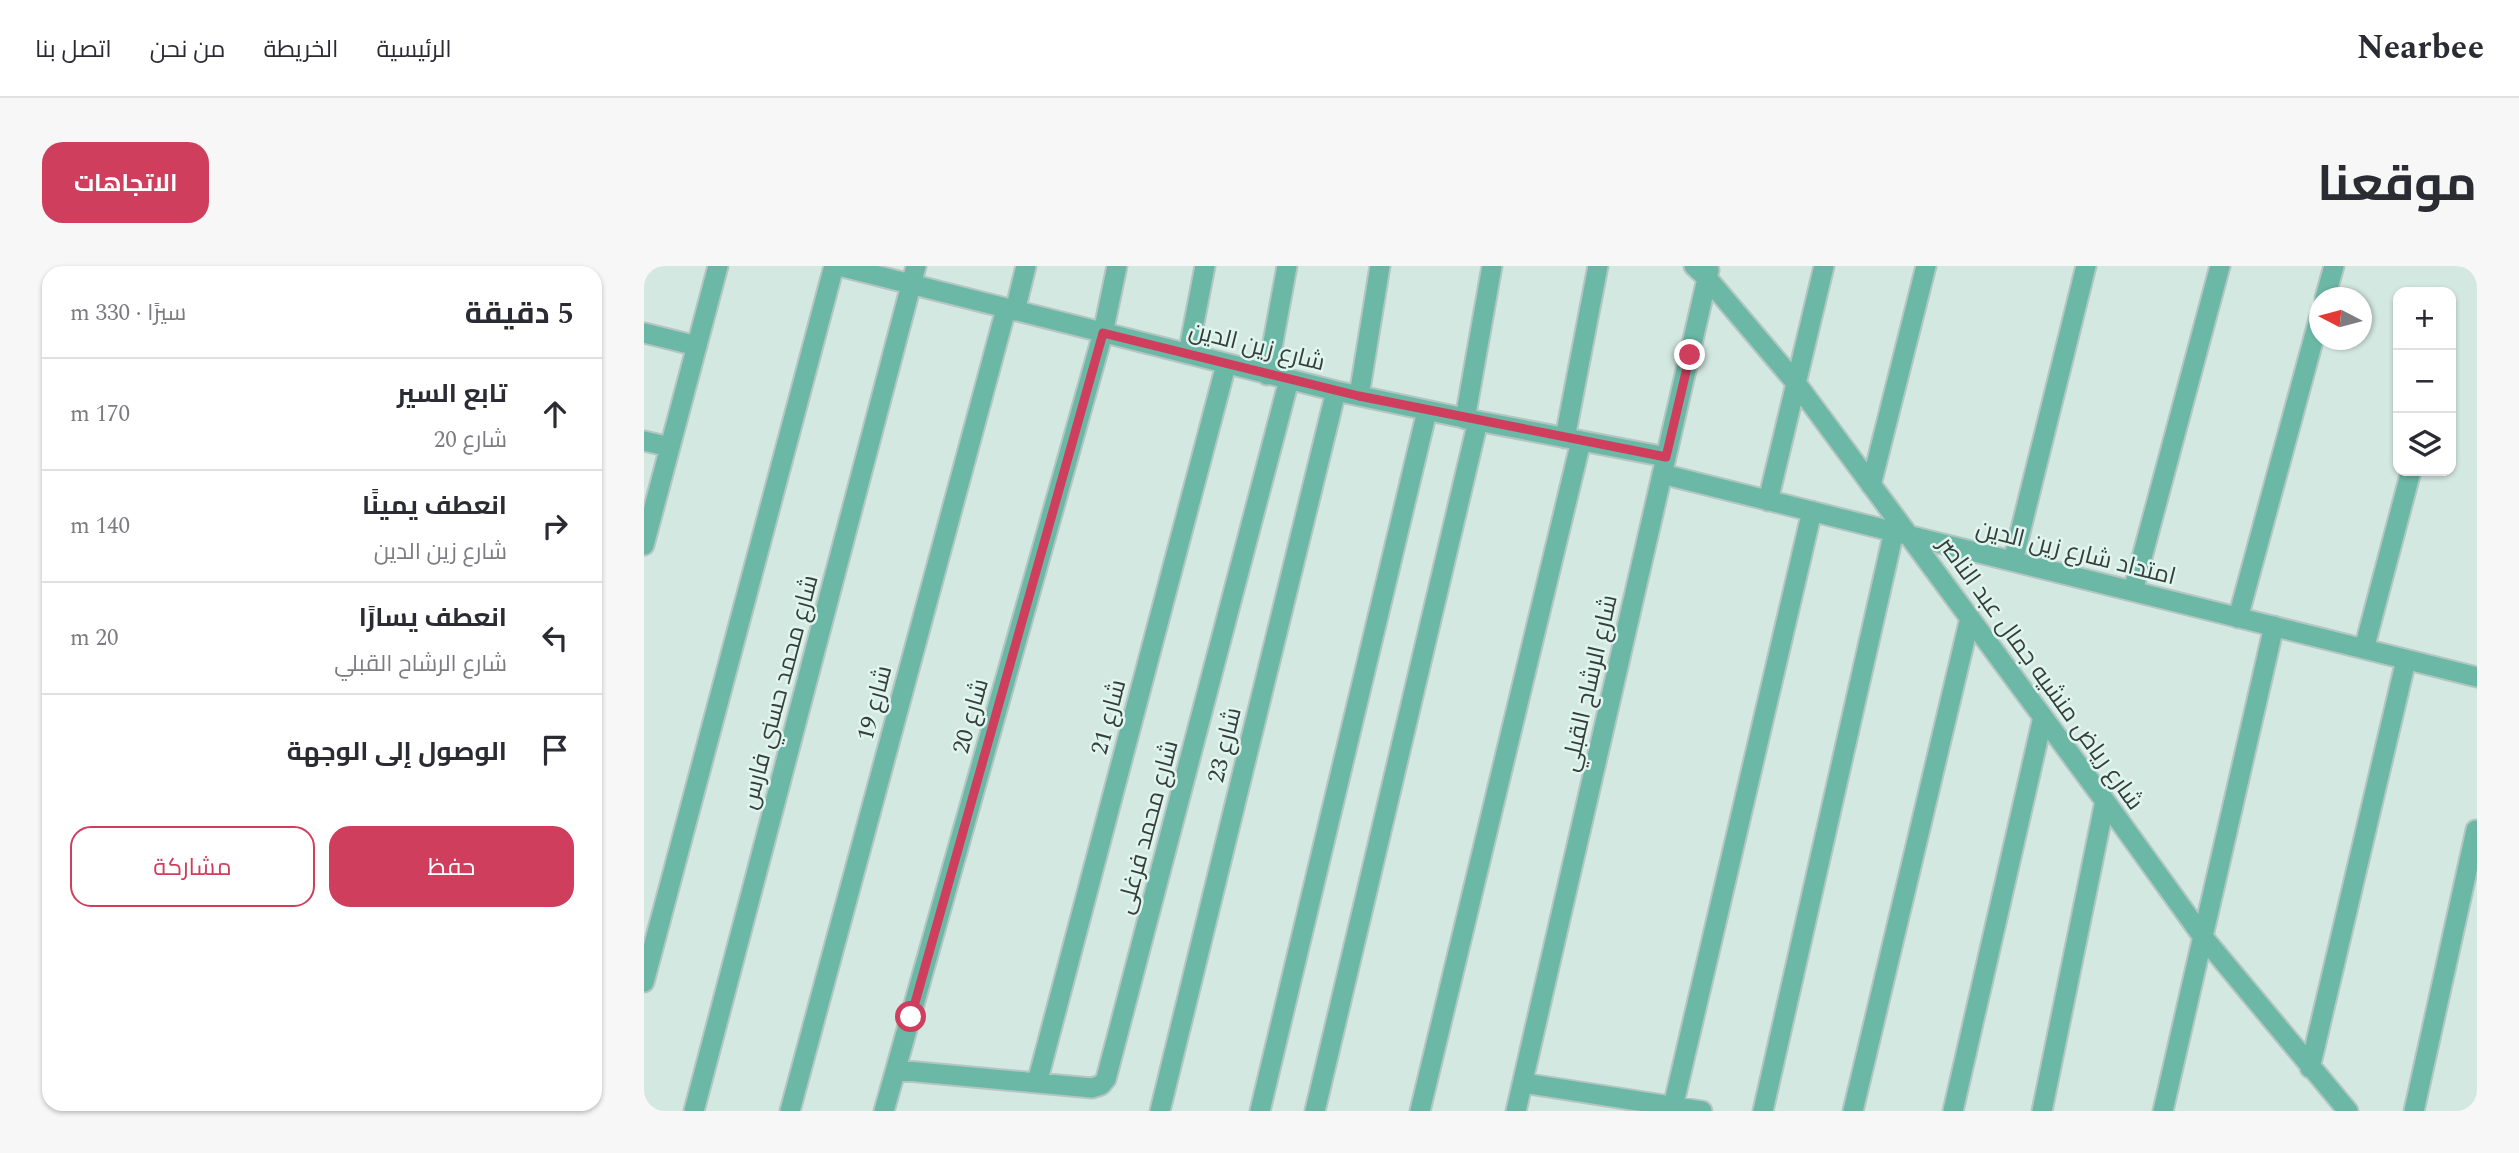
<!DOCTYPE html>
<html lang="ar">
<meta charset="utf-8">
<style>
:root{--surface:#fff;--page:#f7f7f7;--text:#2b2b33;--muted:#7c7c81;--line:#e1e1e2;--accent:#cf3f5d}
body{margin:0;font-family:Spectral,Cairo,serif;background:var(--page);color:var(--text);direction:rtl}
.controls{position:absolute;right:21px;top:21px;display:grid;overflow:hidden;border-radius:14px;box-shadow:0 2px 5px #0004}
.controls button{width:63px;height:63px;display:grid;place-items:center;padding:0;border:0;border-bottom:2px solid var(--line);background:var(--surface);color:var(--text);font:35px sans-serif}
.compass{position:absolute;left:1665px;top:21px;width:63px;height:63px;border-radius:50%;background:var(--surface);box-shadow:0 2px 5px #0004;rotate:276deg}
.stop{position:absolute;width:21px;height:21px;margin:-16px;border:5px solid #cf3f5d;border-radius:50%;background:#fff}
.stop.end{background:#cf3f5d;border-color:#fff;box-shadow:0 2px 7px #0008}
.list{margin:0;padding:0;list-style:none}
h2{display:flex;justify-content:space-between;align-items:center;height:91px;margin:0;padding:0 28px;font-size:30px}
h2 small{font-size:23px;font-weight:400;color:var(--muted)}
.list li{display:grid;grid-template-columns:46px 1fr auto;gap:21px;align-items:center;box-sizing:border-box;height:112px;padding:0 28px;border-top:2px solid var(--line)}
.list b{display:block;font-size:26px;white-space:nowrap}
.list p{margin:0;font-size:23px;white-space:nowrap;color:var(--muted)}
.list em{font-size:23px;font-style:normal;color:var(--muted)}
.actions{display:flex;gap:14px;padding:21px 28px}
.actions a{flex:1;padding:16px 0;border:2px solid var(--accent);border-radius:21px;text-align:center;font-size:24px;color:var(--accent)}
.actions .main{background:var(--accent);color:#fff}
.icon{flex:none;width:38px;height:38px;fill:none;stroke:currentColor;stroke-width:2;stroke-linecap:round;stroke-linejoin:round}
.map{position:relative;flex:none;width:1833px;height:845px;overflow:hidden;direction:ltr;border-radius:21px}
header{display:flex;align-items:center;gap:42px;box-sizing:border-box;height:98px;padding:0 35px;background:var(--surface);border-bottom:2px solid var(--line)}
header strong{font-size:33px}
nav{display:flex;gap:38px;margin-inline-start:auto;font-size:24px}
.intro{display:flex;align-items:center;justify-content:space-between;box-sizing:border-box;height:168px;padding:0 42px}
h1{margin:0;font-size:49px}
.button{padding:18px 32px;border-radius:21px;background:var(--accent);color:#fff;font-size:24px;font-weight:700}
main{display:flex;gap:42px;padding:0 42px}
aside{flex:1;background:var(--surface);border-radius:21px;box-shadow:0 2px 5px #0004}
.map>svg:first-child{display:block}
</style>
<header>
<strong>Nearbee</strong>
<nav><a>الرئيسية</a><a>الخريطة</a><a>من نحن</a><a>اتصل بنا</a></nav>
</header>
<div class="intro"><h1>موقعنا</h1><a class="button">الاتجاهات</a></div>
<main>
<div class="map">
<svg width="1833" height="845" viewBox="0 0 1833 845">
<rect width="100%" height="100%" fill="#d4e8e2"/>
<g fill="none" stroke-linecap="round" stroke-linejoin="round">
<g stroke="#b4c6c1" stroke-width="23">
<path id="minor" d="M195,0L692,125L834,155L1022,191
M1050,0L1063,12L1152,117L1461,535L1559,671L1704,845
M1681,32L1690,0
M371,45L382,0
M0,67L53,80
M544,88L561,0
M623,109L643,0
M715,130L736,0
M821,153L848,0
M921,172L954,0
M0,175L26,181
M1018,208L1833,411
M1227,219L1282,0
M1124,235L1180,0
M0,279L74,0
M1369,295L1442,0
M1489,325L1576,0
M1594,352L1675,53
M1720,383L1767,205
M0,716L190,0
M1666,802L1762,394
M252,804L448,822L457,819L462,813L645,114
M393,817L582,99
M879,817L1058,845
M1029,841L1168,245
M50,845L272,0
M146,845L362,43
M240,845L459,67L473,0
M516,845L692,125
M616,845L783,145
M671,845L834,155
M776,845L937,175
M872,845L1065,4
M1119,845L1250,265
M1209,845L1326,352
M1309,845L1399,451
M1398,845L1461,535
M1519,845L1630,360
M1770,845L1832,564"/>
</g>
<use href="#minor" stroke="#6ab8a5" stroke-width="19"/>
</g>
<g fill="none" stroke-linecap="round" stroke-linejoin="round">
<path stroke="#cf3f5d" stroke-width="9" d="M267,751L459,67L715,130L1022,191L1046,89"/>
</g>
<g text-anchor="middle" stroke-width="5" stroke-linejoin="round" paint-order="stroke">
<g font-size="24" fill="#363e3c" stroke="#e1f5ef">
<text transform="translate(613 80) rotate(14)" y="8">شارع زين الدين</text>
<text transform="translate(1432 286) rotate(14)" y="8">امتداد شارع زين الدين</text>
<text transform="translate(1397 407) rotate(54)" y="8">شارع رياض منشيه جمال عبد الناصر</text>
<text transform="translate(945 417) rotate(-77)" y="8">شارع الرشاح القبلي</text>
<text transform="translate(135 426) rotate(-75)" y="8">شارع محمد حسني فارس</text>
<text transform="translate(230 437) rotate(-75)" y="8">شارع 19</text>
<text transform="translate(326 450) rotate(-74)" y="8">شارع 20</text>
<text transform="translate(464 451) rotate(-75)" y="8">شارع 21</text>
<text transform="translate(580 479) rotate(-76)" y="8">شارع 23</text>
<text transform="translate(503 561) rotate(-75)" y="8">شارع محمد فرغلى</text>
</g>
</g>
</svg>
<div class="controls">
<button>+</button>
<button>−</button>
<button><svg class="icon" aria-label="layers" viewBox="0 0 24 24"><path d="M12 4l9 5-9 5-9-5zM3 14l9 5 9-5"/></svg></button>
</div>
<svg class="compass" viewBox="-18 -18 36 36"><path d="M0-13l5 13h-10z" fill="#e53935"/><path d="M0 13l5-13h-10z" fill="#7c7c81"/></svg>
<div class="stop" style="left:267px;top:751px"></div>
<div class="stop end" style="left:1046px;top:89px"></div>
</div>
<aside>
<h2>5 دقيقة<small>سيرًا · 330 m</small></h2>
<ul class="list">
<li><svg class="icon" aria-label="ahead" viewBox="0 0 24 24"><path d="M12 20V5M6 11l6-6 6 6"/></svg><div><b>تابع السير</b><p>شارع 20</p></div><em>170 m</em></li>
<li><svg class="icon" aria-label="right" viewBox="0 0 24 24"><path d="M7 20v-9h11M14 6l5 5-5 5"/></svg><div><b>انعطف يمينًا</b><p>شارع زين الدين</p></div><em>140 m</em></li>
<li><svg class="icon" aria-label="left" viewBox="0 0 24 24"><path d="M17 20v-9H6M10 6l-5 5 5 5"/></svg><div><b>انعطف يسارًا</b><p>شارع الرشاح القبلي</p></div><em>20 m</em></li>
<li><svg class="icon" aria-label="arrive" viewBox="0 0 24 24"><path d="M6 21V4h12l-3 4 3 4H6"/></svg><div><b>الوصول إلى الوجهة</b></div></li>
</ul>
<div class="actions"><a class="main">حفظ</a><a>مشاركة</a></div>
</aside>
</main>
